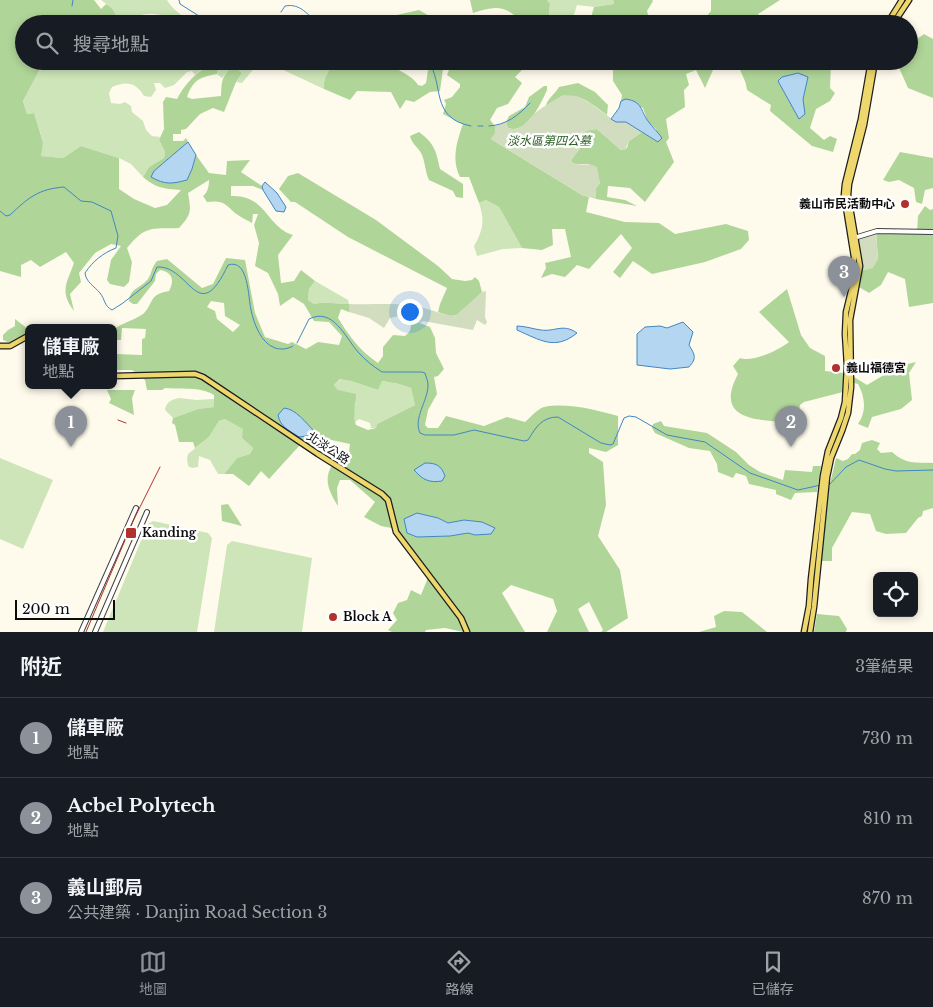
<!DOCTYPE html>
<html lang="zh-TW">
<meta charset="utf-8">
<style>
:root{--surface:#171b24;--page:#20242c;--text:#f1f3f6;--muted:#9ea1a6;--line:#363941;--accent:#8c9099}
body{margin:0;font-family:"Libre Baskerville","Noto Sans TC",serif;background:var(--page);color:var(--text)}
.controls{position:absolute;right:15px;bottom:15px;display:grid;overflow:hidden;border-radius:8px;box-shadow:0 2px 8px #0003}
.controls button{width:45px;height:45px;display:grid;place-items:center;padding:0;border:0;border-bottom:1px solid var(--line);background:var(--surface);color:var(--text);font:25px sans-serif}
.scale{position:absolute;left:15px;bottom:12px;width:100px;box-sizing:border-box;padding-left:5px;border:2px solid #0c0c0c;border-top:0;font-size:14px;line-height:18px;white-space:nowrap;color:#0c0c0c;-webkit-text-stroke:4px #fff;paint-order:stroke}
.you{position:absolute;left:409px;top:311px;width:18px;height:18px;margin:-12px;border:4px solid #fff;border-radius:50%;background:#1a73e8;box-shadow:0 0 0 8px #1a73e833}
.badge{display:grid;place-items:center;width:32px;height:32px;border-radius:50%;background:var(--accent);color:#fff;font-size:16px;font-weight:700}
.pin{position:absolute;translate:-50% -41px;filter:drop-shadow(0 1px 2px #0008)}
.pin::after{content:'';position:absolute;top:26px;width:18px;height:15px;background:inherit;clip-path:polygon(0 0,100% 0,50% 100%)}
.popup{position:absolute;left:25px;top:324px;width:92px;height:65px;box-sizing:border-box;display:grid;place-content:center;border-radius:8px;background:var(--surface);filter:drop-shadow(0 1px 4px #0005);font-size:16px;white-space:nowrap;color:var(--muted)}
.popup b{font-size:19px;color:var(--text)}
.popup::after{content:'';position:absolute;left:50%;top:100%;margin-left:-10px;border:10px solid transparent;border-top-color:var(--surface)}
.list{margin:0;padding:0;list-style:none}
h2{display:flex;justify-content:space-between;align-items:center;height:65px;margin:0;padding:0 20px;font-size:21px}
h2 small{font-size:16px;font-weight:400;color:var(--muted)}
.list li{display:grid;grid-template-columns:32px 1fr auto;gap:15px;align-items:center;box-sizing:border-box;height:80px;padding:0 20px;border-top:1px solid var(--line)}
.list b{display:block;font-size:19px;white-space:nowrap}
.list p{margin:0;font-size:16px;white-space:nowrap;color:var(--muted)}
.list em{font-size:16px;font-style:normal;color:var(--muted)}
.icon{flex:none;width:28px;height:28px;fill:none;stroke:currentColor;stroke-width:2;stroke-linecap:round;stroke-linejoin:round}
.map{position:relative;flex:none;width:933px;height:632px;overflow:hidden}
.search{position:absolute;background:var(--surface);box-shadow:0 2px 8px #0003;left:15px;right:15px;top:15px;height:55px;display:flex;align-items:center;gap:12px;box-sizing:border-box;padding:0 18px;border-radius:28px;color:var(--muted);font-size:19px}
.sheet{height:305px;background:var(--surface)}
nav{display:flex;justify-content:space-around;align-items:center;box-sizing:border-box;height:70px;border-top:1px solid var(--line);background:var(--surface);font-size:14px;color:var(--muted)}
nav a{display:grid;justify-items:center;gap:2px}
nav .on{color:var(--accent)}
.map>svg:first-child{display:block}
</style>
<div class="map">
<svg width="933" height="632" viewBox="0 0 933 632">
<rect width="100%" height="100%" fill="#fefbec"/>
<path fill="#cde5b9" d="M101,0H167C172,9 188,22 199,24C205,25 213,22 219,22L218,24H186L183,22L180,24C164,12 141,9 126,24H121L112,8Z
M547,0H613L614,4L594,7L577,5L571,24H548L550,5Z
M41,61H82L85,65L113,62L109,61H260L242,83L236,82L242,73L233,66L222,78L217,74L219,69L208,65L195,75L192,71L187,72L174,85L165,88L160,83H154L156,90L151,97L144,96C136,82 126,81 112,87L109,93L111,103L120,104L125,102L131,106L132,112L143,121L146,130L152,136L160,137L159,140L165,152L164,158L149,167L143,177L131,164L119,158L81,146L63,158L40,156L43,141L34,113L27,114L23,101L40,69Z
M264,61H331C330,74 323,75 324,89Z
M486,200L499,207L522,248L503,249L477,256L474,246C483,230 485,221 479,203Z
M315,281L348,300L349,304C338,304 325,301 314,304L308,300L309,289Z
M341,379L351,381L378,390L381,381L399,384L411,388L415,405L377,424L376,428H371L370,423L359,419L355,422L353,410L356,403L338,390L334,385Z
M179,398L197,400L214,399V407L198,409L173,418L165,410C166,402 171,400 179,398Z
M225,419L244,429L242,438L253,448L250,454L237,458L224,474H218L210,460L199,456L198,467L192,468L188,466L187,459L188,454L209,437L219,421Z
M0,458L53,480L23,549L0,539Z
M153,521L208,533L212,538L197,632H103L148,524Z
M232,541L312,558L302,632H214L227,545Z"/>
<path fill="#b0d599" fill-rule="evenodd" d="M0,0H94L101,9L106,4L112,8L121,24H24V61H41L40,69L23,101L27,114L34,113L43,142L41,156L63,158L81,146L119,158V189L134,199L155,208L167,205L181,190C164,189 156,188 143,177L149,167L164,158L165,152L159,140L164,129L163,102L166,97L177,99C186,82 201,66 220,63L217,74C200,77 193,80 187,97L192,99L221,96C222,80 221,78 233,66L242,73L236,82L224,112L213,108L200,114L186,129L181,130V134H173V141H183L186,138L188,142L154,171L192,169L196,155L209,173L226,175L227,161L250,160L241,172L262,186L263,190L253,186H231V196C266,194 267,228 293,235L278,255L281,283L294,281L301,270L315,281L309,289L308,300L314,304C325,301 338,304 349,304V312L341,309L338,318C349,336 360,351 378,363L383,356V347L393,335L405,336L410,331L412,320L430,327L435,338L436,353L444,369L438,376L434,377L437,394L428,410L425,425L428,428H438L446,416L484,426L507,417L525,422C530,418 537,409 544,407C566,402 597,410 618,416V445L606,452L589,448V453L603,462L606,505L598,536L620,570L628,618L606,632H601L603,630L589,602L578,609L589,632H547L557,611L553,599L511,585L502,593L525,632H463L445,628L426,630L425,632H392L388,630L397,620L393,613L398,603L407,600L411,590L421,595L427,580L428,572L415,556L397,529L381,526L364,517L375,502L350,480H340L337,488L338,506C330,493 322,479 333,464L347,467L350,444L327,439L315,455L300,445L269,479L261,471L249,486L233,474H224L237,458L250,454L253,448L242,438L243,429L225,419L219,421L209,437L195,448L193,442H179L175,425L172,423L173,418L198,409L214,407V395C200,386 181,390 165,388L162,390H147L145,380L132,370H115L114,367V329C122,323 135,320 143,314C154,304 148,294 169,291C175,280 172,272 160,270L156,274L155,281L137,304H133L129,301C130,288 141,288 148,279C152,273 151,268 157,261L167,259L202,288L213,284L226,258L245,260L255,313L265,337L288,344L292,342L306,349L318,342L339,345L342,336L329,322L314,321L304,304L293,297L280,306L278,294L268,273L255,266L259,243L254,225L258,214H253L252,223C247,220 240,217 235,213C224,203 223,200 207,202L203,196C208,192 209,186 209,180L188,193C191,211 192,214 179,228C151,229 146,225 127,248L132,262L129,282L124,287L110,284L107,280L111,260L121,246L111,244L95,253L79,273L81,282L70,294L74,311C59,291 67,283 74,263L66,252L40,267L31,260L21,265V277L0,271ZM211,301L224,303L225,316L240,325L233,332L217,319L215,311L207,307ZM122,328L146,329L145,338L142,339V355L116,354L117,340H121ZM340,379L351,381L378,390L382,381L399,384L411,388L415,405L377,424L376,428L368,430L356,425C352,414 356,405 356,394L338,390L334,385ZM296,414L314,431L313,435L308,437C296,432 281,430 278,415ZM417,513L438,518L448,523L464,520L482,522L494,528L475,535L468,533L450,536L417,537Z
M470,0H547L550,4L548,24H516L514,15C501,4 489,8 473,13Z
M613,0H652L653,1L647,11L649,18L660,20L663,24H589L594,7L614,4Z
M711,0H780L758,14L768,24H700L711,11Z
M419,10L433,18L436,24H384L383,18Z
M924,34L933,39V98L908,88L896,61H909V45Z
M331,61C345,61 361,59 375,61C386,63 413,75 418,85L422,86L426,83L428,70L423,61H443C444,67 441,83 440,91L430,92L414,102L406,100L400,109L391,92L357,91L350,100L324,89C323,75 330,74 331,61Z
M474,61H515L523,69L515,77L522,83L508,104L497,108L490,120L495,126L496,133L491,139L582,195L589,197L586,212L625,222L659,223L675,234L726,224L748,231L749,240L741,249L705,262L652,274L633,261L620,278L613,272L632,248L621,234L589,269L577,265L565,277L552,274L541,278L546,268L545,263L571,257L565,229H552L553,245L542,250L522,248L499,207L486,200L479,203L469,177H460C451,160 457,141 463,124L443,114L446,104L444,100L452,97L460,87V84L447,75L450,67H470Z
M593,61H620L622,66L643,61H717L705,88L696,70L686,74L689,85L684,90L685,107L666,119L669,138L666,142L674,162L645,202L630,188L608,186L607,197L625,200L637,206L596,199V188L600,183L589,164H575L572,163V159L580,147L577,139C580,130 590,130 597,129L621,150L627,148L629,141L642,132L658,142L656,129L648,122L643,108L626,99L621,101L622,95L613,81V69L596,65Z
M738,61H845V66L831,63L830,88L835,93L830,101L816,109L810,128L824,140L830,136L837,139L833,152L812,146L770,111L771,105L747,90C746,78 739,73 738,61ZM808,77L803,99L784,89L778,81Z
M578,83L595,92L608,105L607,115C581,96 576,90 546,106C547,99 555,94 559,87Z
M544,86H547V90C541,103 527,135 508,128L506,122L509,116L525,107L529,97Z
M419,132C435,144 436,151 440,169L463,184V198L456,197L453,191L429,180C425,172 425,160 421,153C417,146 412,144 410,136Z
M900,152L933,158V188L925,190L922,204L916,202L914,188L899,180L889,182L883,180Z
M298,173L376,220L438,266L452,279L465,281L472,280L475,277L479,281L482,292L459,315L450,316L438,312L440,304L447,288L348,237L295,202H291L279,189L288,176Z
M925,206L930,210L933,209V303L909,307L905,279L888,272L881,285L869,293L859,287L861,271L878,259L876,231H917L918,216Z
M787,289L801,335L810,348L825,356V371L844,373L843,392L804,402L800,405L797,423C762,420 712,423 738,374L733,366L740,358C752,363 779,350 789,342L759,312Z
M15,319L28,329V334L10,343L3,340V335L8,330L15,326Z
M916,362L909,373L912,400L901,409L872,417L868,428L858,424C867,411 865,397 858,384L854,383V377L867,385L899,366Z
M107,390H135L132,398L134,415L109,403L111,399Z
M661,421L664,426L707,433L736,452L749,465L760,472L783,480L785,470L812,472L813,466H821L817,492L795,493L791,500L776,494V490L749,484L746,476L736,473L733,478L718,472L717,464L710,451L689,448L655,433L652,428L653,424Z
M872,440L880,443L877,449L881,453L892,452C907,465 914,462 933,463V508L923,511L922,516L918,518L906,533L886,534L876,531L870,514L852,512L832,548V561H821L829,488L836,458L843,461L848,459L852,454H855L860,450L862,443Z
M228,504L242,526L222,521L221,505Z
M724,611L742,612L767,632H699L716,627L714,616Z
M817,614L839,616L847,629L846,632H814Z"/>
<path fill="#d2ddbf" d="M563,95L577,96L590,103L616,122H626L642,132L629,141L625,150H621L597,129C578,132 577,131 580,149L572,159V162C580,167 589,162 597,167L600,183L596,188V199L582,195L491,139L495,133V126L506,122L508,128C521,133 527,120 535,113C543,107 554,100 563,95Z
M876,231L878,259L873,268L861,271L859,239Z
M486,291L485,317L487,322L485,325L477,320L473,330L423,321L420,323L399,316L390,318L384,328L369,318L349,312V304C370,305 389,303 409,305C425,306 440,315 455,316L482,292Z"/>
<path fill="#b5d6f1" stroke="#4186c3" d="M798,73L808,77L803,99L805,114L799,119L778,81L782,77Z
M626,99C643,102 640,110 648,121C652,127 658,132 662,138L658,142L626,122H616L611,119L619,108L621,101Z
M188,142L196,155L192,169L187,180C172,184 165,185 151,177L154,171Z
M265,182L277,193L286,207L284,212L276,211L263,190L262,186Z
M683,322L693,332L689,345C695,355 697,358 689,367L670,369L637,365V334L645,327L660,326L667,328Z
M517,326C525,326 533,329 541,330C555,332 563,323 577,333C555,351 540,340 517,330Z
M284,408C296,409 306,423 314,431L313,435L299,437C290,431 280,427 278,415Z
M425,463C436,463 441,465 445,476L442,481C429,483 423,480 414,470Z
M417,513L438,518L448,523L464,520L482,522L495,528L491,534L475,535L468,533L450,536L417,537L407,533L404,519Z"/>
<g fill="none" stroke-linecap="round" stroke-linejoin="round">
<path stroke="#4186c3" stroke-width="1" d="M179,0L180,4L199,16L215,17L235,24
M72,6L73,0
M281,12L285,6C301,3 307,15 319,24
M428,61C445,84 429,118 471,126
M478,126H483
M489,126C506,125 518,116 530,103
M0,211L6,216L10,215C28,198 38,189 64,187L81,201L92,202L111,211L118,236L116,248C103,253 93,261 85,273C86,282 94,286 100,293C105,299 104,306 112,310L123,303L151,281L157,267C190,265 198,329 228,265C249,258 248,298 251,310C254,324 261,343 275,348C281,350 288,349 293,346
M297,343L309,319C333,307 345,337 358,352C365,360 374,367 382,372H422L425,373C426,377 428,381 428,385C428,401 413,418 420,433L425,435H454L474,430L524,441L528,440C536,427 542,417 558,417L601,443L610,445L613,444L624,418L629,416L636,417L667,435L705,442L750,473L798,490L821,485
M828,484H830L846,467L859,460L885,469L896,471L933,470"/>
<g stroke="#3f3f3f" stroke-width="6">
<path id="tertiary" d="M854,238L877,231L933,232
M81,632L136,508
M95,632L147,512"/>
</g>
<g stroke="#1d1d1d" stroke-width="7">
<path id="primary" d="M887,24L902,0
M893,24L909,0
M0,346H10L28,336
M114,376L195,374L203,377L318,454L382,494L388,500L396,532L461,618L467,632
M804,632L809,606L811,579L823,476L828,451L841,418L845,402L847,366L845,334L846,312L853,283L854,257L844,195L845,184L861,119L871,61
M810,632L814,607L827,477L831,458L842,431L848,413L851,387L850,320L860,266L848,195L849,184L864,125L875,61"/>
</g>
<use href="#tertiary" stroke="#fff" stroke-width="4"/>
<use href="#primary" stroke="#eed76c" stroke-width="4.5"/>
<path stroke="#b1312f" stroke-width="1" d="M118,420L126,423
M86,632L134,519L160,467"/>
</g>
<g fill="#b1312f" stroke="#fff" stroke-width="2">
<circle cx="905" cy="204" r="5"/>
<circle cx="836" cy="368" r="5"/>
<rect x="125" y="527" width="12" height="12" rx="2.5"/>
<circle cx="333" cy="617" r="5"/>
</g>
<g text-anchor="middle" stroke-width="5" stroke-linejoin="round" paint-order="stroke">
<g font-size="12" font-style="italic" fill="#2a5e22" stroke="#fff">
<text x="549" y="145">淡水區第四公墓</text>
</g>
<g font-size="12" font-weight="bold" fill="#0c0c0c" stroke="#fff" text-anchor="start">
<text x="895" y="208" text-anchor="end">義山市民活動中心</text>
<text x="846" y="372">義山福德宮</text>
<text x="142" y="537">Kanding</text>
<text x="343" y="621">Block A</text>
</g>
<g font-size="12" fill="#0c0c0c" stroke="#fff">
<text transform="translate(328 448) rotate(33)" y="4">北淡公路</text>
</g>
</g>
</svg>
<div class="controls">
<button><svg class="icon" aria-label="locate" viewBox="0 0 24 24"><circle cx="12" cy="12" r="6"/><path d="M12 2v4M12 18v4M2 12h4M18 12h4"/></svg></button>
</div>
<div class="scale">200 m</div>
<div class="you"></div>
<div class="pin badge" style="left:71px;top:447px">1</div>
<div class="popup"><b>儲車廠</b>地點</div>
<div class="pin badge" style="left:791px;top:447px">2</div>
<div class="pin badge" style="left:844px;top:297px">3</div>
<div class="search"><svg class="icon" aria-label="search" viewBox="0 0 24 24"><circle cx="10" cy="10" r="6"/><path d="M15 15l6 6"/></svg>搜尋地點</div>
</div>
<section class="sheet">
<h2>附近<small>3筆結果</small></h2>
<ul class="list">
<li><span class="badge">1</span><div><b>儲車廠</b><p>地點</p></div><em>730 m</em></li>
<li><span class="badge">2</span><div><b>Acbel Polytech</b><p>地點</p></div><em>810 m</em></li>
<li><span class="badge">3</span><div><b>義山郵局</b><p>公共建築 · Danjin Road Section 3</p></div><em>870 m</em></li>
</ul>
</section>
<nav>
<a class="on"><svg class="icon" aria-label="map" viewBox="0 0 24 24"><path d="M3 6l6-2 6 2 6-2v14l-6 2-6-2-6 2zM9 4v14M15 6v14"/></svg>地圖</a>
<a><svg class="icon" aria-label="directions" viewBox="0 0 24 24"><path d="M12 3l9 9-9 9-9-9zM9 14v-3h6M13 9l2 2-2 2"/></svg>路線</a>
<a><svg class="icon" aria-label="saved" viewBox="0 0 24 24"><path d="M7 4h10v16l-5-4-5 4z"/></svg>已儲存</a>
</nav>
